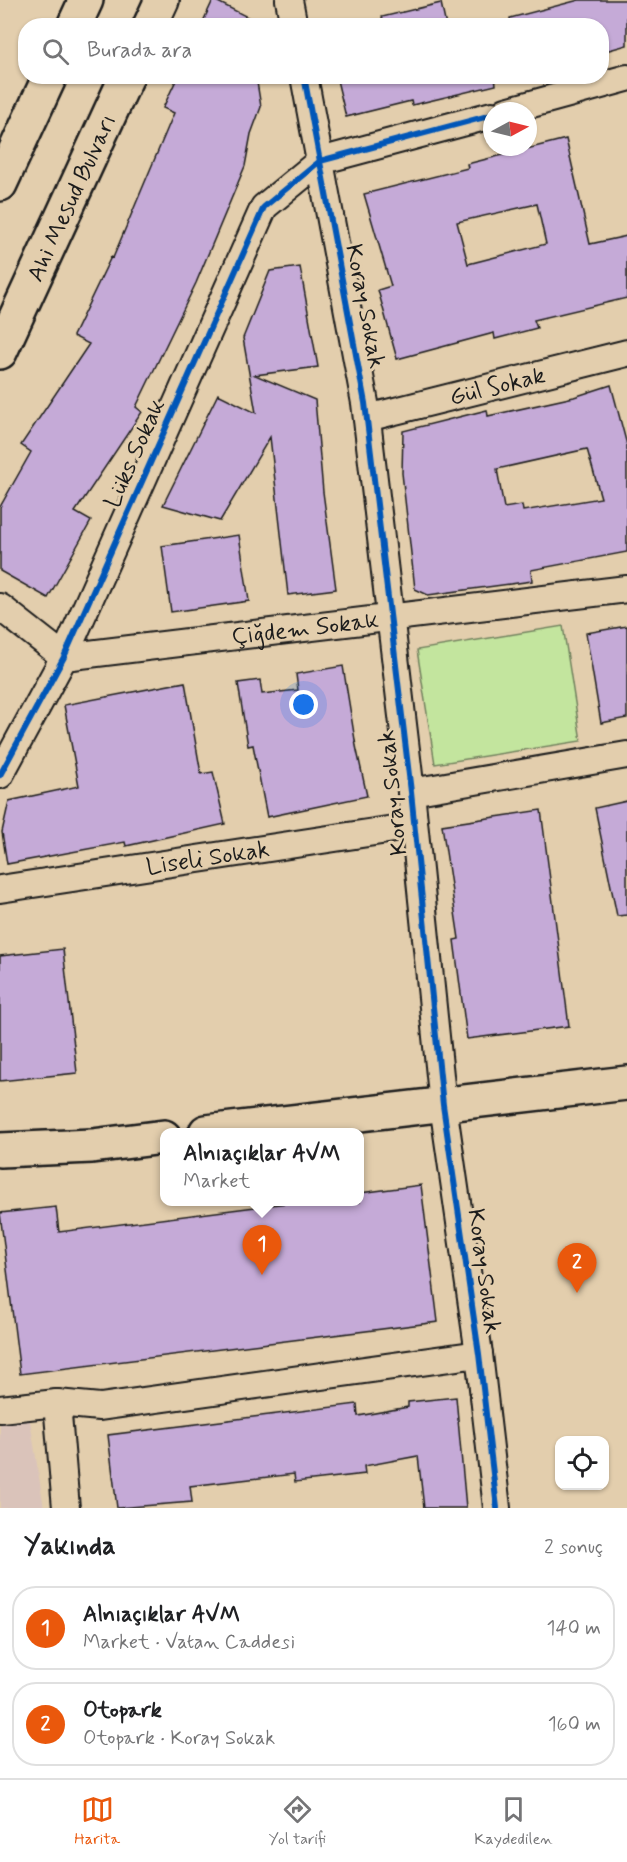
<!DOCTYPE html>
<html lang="tr">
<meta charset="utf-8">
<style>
:root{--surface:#fff;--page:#f6f6f6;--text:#202124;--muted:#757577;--line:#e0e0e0;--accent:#ea580c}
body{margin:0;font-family:Mynerve,sans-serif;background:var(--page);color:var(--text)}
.controls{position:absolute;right:18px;bottom:18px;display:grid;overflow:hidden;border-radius:12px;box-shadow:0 2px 4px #0004}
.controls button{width:54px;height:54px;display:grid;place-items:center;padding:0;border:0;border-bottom:2px solid var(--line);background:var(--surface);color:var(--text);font:30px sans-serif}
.compass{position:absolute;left:483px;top:102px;width:54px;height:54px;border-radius:50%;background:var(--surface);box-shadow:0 2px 4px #0004;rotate:83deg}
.you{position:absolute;left:304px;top:705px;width:21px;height:21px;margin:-15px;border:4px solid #fff;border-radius:50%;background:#1a73e8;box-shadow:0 0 0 9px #1a73e833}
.badge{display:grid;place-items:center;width:39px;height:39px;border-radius:50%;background:var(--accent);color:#fff;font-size:20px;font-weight:700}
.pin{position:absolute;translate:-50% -50px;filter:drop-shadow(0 2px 3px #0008)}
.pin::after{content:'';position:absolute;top:32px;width:21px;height:18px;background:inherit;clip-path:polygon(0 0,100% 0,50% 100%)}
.popup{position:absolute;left:160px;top:1128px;width:204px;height:78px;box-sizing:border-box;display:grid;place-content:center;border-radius:12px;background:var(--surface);filter:drop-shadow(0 2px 4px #0005);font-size:20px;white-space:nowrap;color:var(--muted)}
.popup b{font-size:22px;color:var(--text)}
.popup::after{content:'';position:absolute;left:50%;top:100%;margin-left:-12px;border:12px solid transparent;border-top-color:var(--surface)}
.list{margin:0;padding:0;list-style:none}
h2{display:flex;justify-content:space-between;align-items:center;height:78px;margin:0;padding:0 24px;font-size:26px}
h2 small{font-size:20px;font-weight:400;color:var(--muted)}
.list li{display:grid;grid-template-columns:39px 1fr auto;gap:18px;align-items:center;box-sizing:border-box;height:84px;margin:0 12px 12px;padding:0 12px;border:2px solid var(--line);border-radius:24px}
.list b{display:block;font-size:22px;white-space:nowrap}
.list p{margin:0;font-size:20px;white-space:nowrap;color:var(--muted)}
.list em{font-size:20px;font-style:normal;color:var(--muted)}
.icon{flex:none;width:33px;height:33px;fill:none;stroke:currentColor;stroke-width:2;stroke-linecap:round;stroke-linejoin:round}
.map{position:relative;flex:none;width:627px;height:1508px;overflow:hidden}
.search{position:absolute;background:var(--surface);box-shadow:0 2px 4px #0004;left:18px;right:18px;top:18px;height:66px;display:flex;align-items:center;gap:15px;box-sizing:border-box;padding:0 21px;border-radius:24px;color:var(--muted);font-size:22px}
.sheet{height:270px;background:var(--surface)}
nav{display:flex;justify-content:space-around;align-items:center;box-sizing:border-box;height:84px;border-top:2px solid var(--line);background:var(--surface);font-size:16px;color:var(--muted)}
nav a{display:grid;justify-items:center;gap:3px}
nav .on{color:var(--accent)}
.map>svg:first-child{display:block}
</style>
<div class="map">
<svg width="627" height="1508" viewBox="0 0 627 1508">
<rect width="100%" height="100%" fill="#e3cead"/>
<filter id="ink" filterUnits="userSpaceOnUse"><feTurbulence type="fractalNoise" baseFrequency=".0167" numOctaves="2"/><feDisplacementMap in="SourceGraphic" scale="12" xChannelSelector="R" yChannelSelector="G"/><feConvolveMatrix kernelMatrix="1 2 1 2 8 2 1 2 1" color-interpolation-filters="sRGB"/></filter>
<g filter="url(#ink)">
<path fill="#dac3ba" d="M30,1420L44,1508H0V1424Z"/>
<path fill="#c3e59e" stroke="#70805d" stroke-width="1.5" d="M563,626L581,741L435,764L417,650Z"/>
<path fill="#c5aad7" stroke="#1c1c1c" stroke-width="1.5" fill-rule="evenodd" d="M213,0H214L265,26H201Z
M579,0H627V45L602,52V26H511L510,18Z
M441,3L446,26H383L382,17Z
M178,76H256L261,107L251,134L245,166L196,283L136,407L142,412L75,512L91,521L48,598L0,571V507L31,452L21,445L89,344L73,336L111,257L113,258L174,113L163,108Z
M336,76H495L496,85L412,105L411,101L346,117Z
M566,139L590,244L627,236V298L534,320L537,328L495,339L494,333L397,359L378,290L391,286L364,194L468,168L467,164ZM537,204L546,244L468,264L457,222Z
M300,267L318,367L255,375L315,400L323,492L336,589L288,595L270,437L220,521L163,505L218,394L256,413L243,338L270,271Z
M611,385L627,445V552L531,570L532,581L428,595L415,589L402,473L403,431L487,410L488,416L574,397ZM587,449L601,498L523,511L522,505L504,508L497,469Z
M239,535L249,601L171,612L162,546Z
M627,626V718L601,723L586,633Z
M343,666L356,746L367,796L267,817L253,745L248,746L238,683L260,680L262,694L298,690L296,674Z
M185,682L201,774L213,772L225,824L126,846L125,842L7,864L2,832L9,801L79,786L64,705Z
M627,801V915L617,916L595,808Z
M541,810L569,1026L467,1039L454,940L459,939L442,825Z
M63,949L77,1073L0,1081V956Z
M421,1185L438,1322L20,1374L0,1213L56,1207L59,1232L295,1202H360V1193Z
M456,1397L466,1508H424L418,1456L364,1466L365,1474L295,1482L294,1474L190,1486L192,1502L117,1508L108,1435L357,1404L358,1416L408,1407V1402Z"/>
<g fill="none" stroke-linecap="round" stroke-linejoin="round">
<g stroke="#1c1c1c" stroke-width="30">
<g id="minor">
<path d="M289,0L294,26"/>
<path d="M304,76L365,403L411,792L443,1105L479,1354L497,1508"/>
<path d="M506,111L627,78"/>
<path id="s1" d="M367,418L627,353"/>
<path id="s2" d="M0,607L64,657L627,589"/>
<path d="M0,775L64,657L264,207L320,161L492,115"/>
<path d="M411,792L627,755"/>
<path id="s3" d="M0,889L414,826"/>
<path d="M57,1403L66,1508"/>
<path d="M0,1409L57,1403L100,1407L479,1354"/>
</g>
</g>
<g stroke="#1c1c1c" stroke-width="38">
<g id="major">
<path d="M74,26L86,0"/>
<path d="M150,26L162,0"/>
<path d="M0,184L50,76"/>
<path id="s4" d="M0,352L127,76"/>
<path d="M206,1132L627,1083"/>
<path d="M0,1150L92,1146L164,1137"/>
</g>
</g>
<use href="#minor" stroke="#e3cead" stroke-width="26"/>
<use href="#major" stroke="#e3cead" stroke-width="33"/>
<g stroke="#e3cead" stroke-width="10">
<path id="cycleway" d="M304,76L365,403L411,792L443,1105L479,1354L497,1508
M0,775L64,657L264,207L320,161L492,115"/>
</g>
<use href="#cycleway" stroke="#0057b8" stroke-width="6"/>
</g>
</g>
<g text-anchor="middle" stroke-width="6" stroke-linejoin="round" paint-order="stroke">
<g font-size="24" fill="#1c1c1c" stroke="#e3cead">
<text dy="8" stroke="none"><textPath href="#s4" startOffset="170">Ahi Mesud Bulvarı</textPath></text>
<text transform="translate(366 306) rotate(79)" y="8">Koray Sokak</text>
<text dy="8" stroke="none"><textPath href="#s1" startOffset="134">Gül Sokak</textPath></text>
<text transform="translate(134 453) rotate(-66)" y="8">Lüks Sokak</text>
<text dy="8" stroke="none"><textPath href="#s2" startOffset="324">Çiğdem Sokak</textPath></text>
<text transform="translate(392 793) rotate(-96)" y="8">Koray Sokak</text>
<text dy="8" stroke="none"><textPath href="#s3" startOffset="210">Liseli Sokak</textPath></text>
<text transform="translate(485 1271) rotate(82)" y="8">Koray Sokak</text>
</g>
</g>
</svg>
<div class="controls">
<button><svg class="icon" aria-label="locate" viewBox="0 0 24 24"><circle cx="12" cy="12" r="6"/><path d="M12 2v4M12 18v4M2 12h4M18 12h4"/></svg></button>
</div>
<svg class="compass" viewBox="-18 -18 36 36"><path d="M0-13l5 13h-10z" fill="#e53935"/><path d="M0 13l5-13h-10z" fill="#757577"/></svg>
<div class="you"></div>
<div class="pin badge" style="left:262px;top:1275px">1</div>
<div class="popup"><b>Alnıaçıklar AVM</b>Market</div>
<div class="pin badge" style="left:577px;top:1293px">2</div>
<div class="search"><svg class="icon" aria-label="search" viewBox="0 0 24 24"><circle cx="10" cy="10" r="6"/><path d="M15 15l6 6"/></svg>Burada ara</div>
</div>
<section class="sheet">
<h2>Yakında<small>2 sonuç</small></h2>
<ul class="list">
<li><span class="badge">1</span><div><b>Alnıaçıklar AVM</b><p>Market · Vatan Caddesi</p></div><em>140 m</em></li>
<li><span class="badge">2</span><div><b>Otopark</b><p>Otopark · Koray Sokak</p></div><em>160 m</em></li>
</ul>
</section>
<nav>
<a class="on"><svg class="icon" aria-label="map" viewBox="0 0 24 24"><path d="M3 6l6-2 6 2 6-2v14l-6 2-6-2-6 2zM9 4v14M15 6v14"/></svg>Harita</a>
<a><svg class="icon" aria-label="directions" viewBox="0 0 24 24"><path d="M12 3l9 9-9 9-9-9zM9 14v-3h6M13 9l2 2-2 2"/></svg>Yol tarifi</a>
<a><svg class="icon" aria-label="saved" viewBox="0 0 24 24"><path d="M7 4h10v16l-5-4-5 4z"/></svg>Kaydedilen</a>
</nav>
